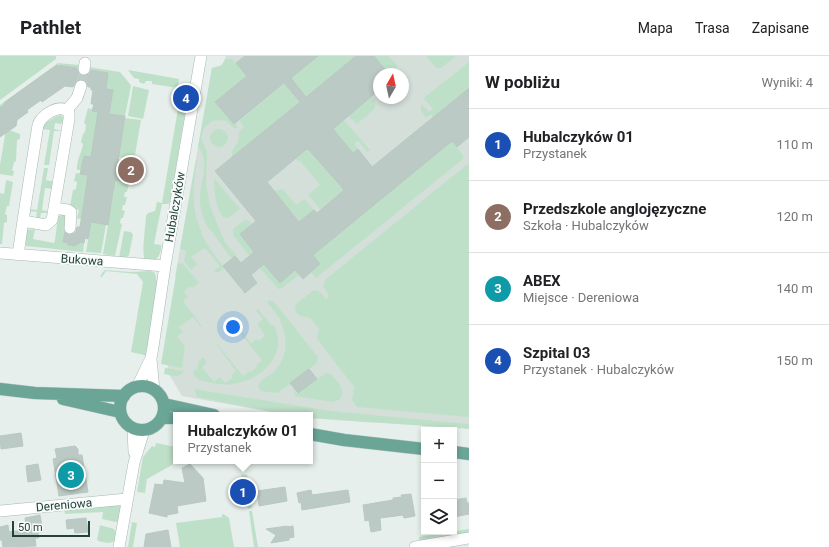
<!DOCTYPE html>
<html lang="pl">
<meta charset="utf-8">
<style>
:root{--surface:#fff;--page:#f6f6f6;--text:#202124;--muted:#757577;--line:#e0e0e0;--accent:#7f4e3f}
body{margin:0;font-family:Roboto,sans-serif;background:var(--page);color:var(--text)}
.controls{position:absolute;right:12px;bottom:12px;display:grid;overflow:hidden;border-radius:0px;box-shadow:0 2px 6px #0003}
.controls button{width:36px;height:36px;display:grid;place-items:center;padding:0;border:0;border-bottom:1px solid var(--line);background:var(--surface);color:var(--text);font:20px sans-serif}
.compass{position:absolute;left:373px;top:12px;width:36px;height:36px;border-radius:50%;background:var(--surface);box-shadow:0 2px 6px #0003;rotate:9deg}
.scale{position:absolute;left:12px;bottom:10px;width:78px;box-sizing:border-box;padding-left:4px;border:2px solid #24423a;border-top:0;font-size:11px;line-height:14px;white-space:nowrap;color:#24423a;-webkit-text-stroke:3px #f7fbf9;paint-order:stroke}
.you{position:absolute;left:233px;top:271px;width:14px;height:14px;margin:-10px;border:3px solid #fff;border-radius:50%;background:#1a73e8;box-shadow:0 0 0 6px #1a73e833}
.badge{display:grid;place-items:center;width:26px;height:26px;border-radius:50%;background:var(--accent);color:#fff;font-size:13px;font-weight:700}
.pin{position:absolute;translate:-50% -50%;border:2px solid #fff;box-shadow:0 1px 4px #0006}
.popup{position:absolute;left:173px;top:356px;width:140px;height:52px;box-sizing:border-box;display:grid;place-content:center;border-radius:0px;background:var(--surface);filter:drop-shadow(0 1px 3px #0005);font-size:13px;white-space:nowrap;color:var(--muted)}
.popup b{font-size:15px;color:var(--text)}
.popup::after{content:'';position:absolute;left:50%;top:100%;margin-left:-8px;border:8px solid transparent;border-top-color:var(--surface)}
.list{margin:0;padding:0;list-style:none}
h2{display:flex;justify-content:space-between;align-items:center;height:52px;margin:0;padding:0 16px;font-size:17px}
h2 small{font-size:13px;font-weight:400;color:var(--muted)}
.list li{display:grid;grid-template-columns:26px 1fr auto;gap:12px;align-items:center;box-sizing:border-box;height:72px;padding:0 16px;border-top:1px solid var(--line)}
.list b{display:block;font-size:15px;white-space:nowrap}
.list p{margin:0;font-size:13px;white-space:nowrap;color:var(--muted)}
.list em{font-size:13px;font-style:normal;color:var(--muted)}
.icon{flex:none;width:22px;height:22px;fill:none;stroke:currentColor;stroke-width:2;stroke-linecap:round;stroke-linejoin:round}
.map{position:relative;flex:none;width:469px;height:491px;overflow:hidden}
header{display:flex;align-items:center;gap:24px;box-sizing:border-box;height:56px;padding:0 20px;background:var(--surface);border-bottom:1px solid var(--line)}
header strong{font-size:19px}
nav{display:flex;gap:22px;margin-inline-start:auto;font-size:14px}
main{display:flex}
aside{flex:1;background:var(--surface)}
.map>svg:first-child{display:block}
</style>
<header>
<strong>Pathlet</strong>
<nav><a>Mapa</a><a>Trasa</a><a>Zapisane</a></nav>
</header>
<main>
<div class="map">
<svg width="469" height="491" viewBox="0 0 469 491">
<rect width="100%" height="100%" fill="#e6efeb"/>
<path fill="#d4dfda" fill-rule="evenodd" d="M226,0H469V370L364,366L310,362V359H288L182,340L167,315L184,222L175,221L212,12L222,9ZM379,18H403V42H379Z"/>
<path fill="#bfe0c8" d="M0,0H56V3L0,44Z
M318,0H356L306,40L291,22Z
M374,0H389L398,10L393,14L397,18H389Z
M426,0H456L441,12H436Z
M226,3H232L247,20L215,46L234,68L235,67L238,71L235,73L226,65L219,64L212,65L204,72L201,82L207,96L206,128L210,150L225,186L236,199L232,203L222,190L210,173H209C203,164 199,151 200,140C201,123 210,105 198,91L212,12L221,10Z
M469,6V31L433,61L431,58L426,62L421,55V47L429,56L433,53L424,43L425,41Z
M58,7L79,9L78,12L60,9L58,8L51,13L52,15L37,23V26L0,52V49Z
M88,11L120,16L130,28L131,30L125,60L109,58L112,36L111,34L106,33L108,17L87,13Z
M128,14L179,23L178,32L152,28V25H146L144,28L139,26V23L134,22Z
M284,28L299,46L232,102V95L238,86L239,76L244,71L239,65Z
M133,30L149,34L143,63L128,60Z
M181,35H185L183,50L186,51L170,147L167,148H162L154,188L161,189C162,195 159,201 155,204C152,204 148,205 145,203C141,198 146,168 146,160L148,157L155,155L157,146L162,147Z
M371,41L375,44V53L357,68L348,60Z
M88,52L98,56L97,102L84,100L81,114H77C76,105 82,96 83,88L81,86L83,78L85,76L86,69L84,67Z
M61,59L63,61V65L61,68L55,67L54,73L62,75H54L49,109H44L50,74L43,73V69L55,61Z
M125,62L141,64L135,99L132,103L112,100L120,94Z
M344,64L370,94L367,96L358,85L354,88L358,92L353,97L332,73Z
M6,73L20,78V83L17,84L16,105L14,106L12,115H14L13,120L0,118V109Z
M210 82a9 9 0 1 1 18 0a9 9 0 1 1-18 0Z
M452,85L463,99V103L316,222L311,216L321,208L313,199Z
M307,94H309L342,133L345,131L346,132L320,153L308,139L320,129L300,105L299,106L296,103Z
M196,104L197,105C193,131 190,151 202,177L201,178L211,194L223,210L224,212L218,217L214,215L220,210L205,192L191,201L197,208L191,214L184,205L186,195L180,193Z
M469,107V361L357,351L352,344L354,331L317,283L318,276L320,274L310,262C302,261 292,259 296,248L314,234L320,236L326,243L329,240L323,230L326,223Z
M44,112H48L46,124L55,126L54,133L45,132L42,154L49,156L47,161L48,157H41L40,163H43L33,162V161L36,162L37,156L31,155L30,159L29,153L37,154Z
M76,117L94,120L86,131L81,163L77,162L79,154L70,151L73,134L76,133L77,126L74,125Z
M214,122L240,153L228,162L223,161C215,150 214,135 214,122Z
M108,123L127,126L129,127L127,136H125L124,141H127L125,149H123L122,154L125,155L123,162H121L120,167L122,168L115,200L103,198L114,135L107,133Z
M6,124L13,126L9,150H7L5,158L7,159V166L4,167L2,188H0V137L4,138Z
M283,133L296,149L304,143L314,154L309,158L310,159L301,167L274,135Z
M62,158L67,161L64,186L68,187V189L75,190L78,188V186L84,187L83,196L26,190V187L24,186L26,174L35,173L33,183L54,187L55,184L58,161Z
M246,164L252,167L240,178L254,196L249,199L233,179V173L239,168Z
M91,166L106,169L101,197L86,196Z
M124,175L131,176L133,179L129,199C127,202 123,202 119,202Z
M178,207L183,208L199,227L192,232L191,230L184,235L188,241L183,245L202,270L201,271L193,261L179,271L183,276L177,280L185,290L182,312L161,308Z
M264,208L280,227L295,214L299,219L282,232L278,233L260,212Z
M105,214L130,216L151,215L155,217L157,227L148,300L131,296L143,226L137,218L106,215L102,221H100L102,217Z
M270,244L275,247L318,301L317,307L290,327V328L279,336L276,337L261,335L258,331C259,323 268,321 274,316C287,303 289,281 280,265L281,264L267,246Z
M258,253L272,270L274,269C289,299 261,324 233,328C222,330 209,326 199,324C195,321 193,319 194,314H197L199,305L203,301L207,306L202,311L214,326L220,321L225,327L232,322V319L236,315L216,288H217L243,320L250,315L251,316L257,311L256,309L262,304L236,272L238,271L251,287L257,283L259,285L265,279L257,268L263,263L256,255Z
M165,312L184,315C179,323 172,319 164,318Z
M326,317L332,319C338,326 347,336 339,344L332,346L295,340L293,333L296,338L298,337Z
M194,333L331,355L469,368V373L310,362V359H288L197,341Z
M156,387L176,391V405H179L147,423L145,437L137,436L143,401L152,390L155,391Z
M241,418L247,419L252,452L248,453L246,433H245Z
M121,448L119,464L116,466L102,463L103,456L65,458L64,453Z
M249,455H252L258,491H254Z
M222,458L225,459L229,462L234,491H180L176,467L222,461Z
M132,466L137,467L133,491H128Z
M100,469L114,473L117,478L115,485C110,488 102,487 97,484Z
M469,473V477L421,485L419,483V481Z"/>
<path fill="#bbcac4" stroke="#b8c9c2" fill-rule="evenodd" d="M245,0H318L291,22L306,41L356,0H374L389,18H379V34L333,73L353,97L358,93L372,111L469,32V81L457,91L452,85L313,199L320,208L303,223L295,214L280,227L264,208L251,219L257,227L245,237L223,210L235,200L241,207L254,196L240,178L256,165L215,115L300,46L284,27L234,68L215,46L247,20L236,7ZM307,93L309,94L344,134L317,157L314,154L299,166L267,126Z
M57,9L77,12L79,18L83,20L89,18L91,14L108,17L106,33L113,34L109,58L125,60L118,106L141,109L139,124L122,121L121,125L115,124L108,169L91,166L88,183L85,182L84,187L81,186L75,190L68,189V187L63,186L65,176L69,179L73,178L76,176L77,171H80L88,119L80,118L84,100L91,101L98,56L92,55L94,48H91L93,34H91V31H88L86,26L83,23L77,25L73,31L65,30L42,46L41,44L27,54L28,56L17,64L16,70L0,81V52L4,49L5,46Z
M309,313L317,323L298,337L290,327Z
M21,377L23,390L1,393L0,380Z
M75,390L78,393V399H82L88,436L59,440L53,403L57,402L55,393Z
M38,408L41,424L28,426L26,410Z
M190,408L203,422L206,445L177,450L178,457L167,459V461L149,457L155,428L163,429L164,424L185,427L182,412Z
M285,431L287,445L259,450L257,435Z
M311,434L312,439L348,434L350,446L302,454L301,446L299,447L297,437Z
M411,438L415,460L404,462L403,459L396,460L380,462L381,474L371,476L369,464L365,465L363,449L393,444V442L402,441L401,439Z
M466,442L467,447H469V458L454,461V444Z
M40,459L43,476L38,477L39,482H35L36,490L3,491L2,484H0V471L8,469L9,476L25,474L24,470H26L25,462Z
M86,462L88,476L75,477L74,472L67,473L66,464Z
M287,470V471L293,470L294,481L289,482V484L271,487L276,479L266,473Z
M168,474L171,491H144L146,478Z"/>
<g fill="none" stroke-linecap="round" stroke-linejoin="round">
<path stroke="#bfccc8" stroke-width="11" stroke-dasharray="11 5.5" stroke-linecap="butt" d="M81,30L84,13"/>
<g stroke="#a8b8b2" stroke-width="12">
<path id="minor" d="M84,13L85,7
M67,54L77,42L81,30
M54,152L68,154L71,156L70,172
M0,197L165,210
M18,199C24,156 31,113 38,69C42,59 59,47 69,56V63L52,164L46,169L23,165
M151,303L154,334
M137,331L151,302L153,291L165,210L201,0
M133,373L134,396
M0,455L127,443
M119,491L134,407L144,374
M415,491L469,482"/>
</g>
<g stroke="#c2cac8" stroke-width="13">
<path id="major" d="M120 352a22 22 0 1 1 44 0a22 22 0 1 1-44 0Z
M0,333L35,337L124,340
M63,343L120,356
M164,348L214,359
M162,362H176
M310,378L344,384L424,393
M454,396L469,398"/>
</g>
<use href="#minor" stroke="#fff" stroke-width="11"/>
<use href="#major" stroke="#6aa596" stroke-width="12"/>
</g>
<g text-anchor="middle" stroke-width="3.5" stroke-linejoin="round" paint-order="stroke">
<g font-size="12" fill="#24423a" stroke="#f7fbf9">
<text transform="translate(175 151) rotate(-80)" y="4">Hubalczyków</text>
<text transform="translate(82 204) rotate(4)" y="4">Bukowa</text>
<text transform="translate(64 449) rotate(-5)" y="4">Dereniowa</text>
</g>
</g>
</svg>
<div class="controls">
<button>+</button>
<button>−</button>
<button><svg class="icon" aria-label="layers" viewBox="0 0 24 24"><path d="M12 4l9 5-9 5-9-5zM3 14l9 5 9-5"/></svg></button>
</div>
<svg class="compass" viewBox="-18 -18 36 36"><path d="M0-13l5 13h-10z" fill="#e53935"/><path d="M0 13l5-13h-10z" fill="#757577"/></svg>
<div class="scale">50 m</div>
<div class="you"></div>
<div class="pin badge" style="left:243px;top:436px;background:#1a4fb4">1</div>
<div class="popup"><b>Hubalczyków 01</b>Przystanek</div>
<div class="pin badge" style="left:131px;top:114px;background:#8d6e63">2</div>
<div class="pin badge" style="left:71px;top:419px;background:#0f9aa8">3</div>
<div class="pin badge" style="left:186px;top:42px;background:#1a4fb4">4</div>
</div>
<aside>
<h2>W pobliżu<small>Wyniki: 4</small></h2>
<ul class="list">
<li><span class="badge" style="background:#1a4fb4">1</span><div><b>Hubalczyków 01</b><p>Przystanek</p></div><em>110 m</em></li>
<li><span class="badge" style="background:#8d6e63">2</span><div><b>Przedszkole anglojęzyczne</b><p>Szkoła · Hubalczyków</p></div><em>120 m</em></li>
<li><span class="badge" style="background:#0f9aa8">3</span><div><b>ABEX</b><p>Miejsce · Dereniowa</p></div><em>140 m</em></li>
<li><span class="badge" style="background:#1a4fb4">4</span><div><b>Szpital 03</b><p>Przystanek · Hubalczyków</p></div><em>150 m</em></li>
</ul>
</aside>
</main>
